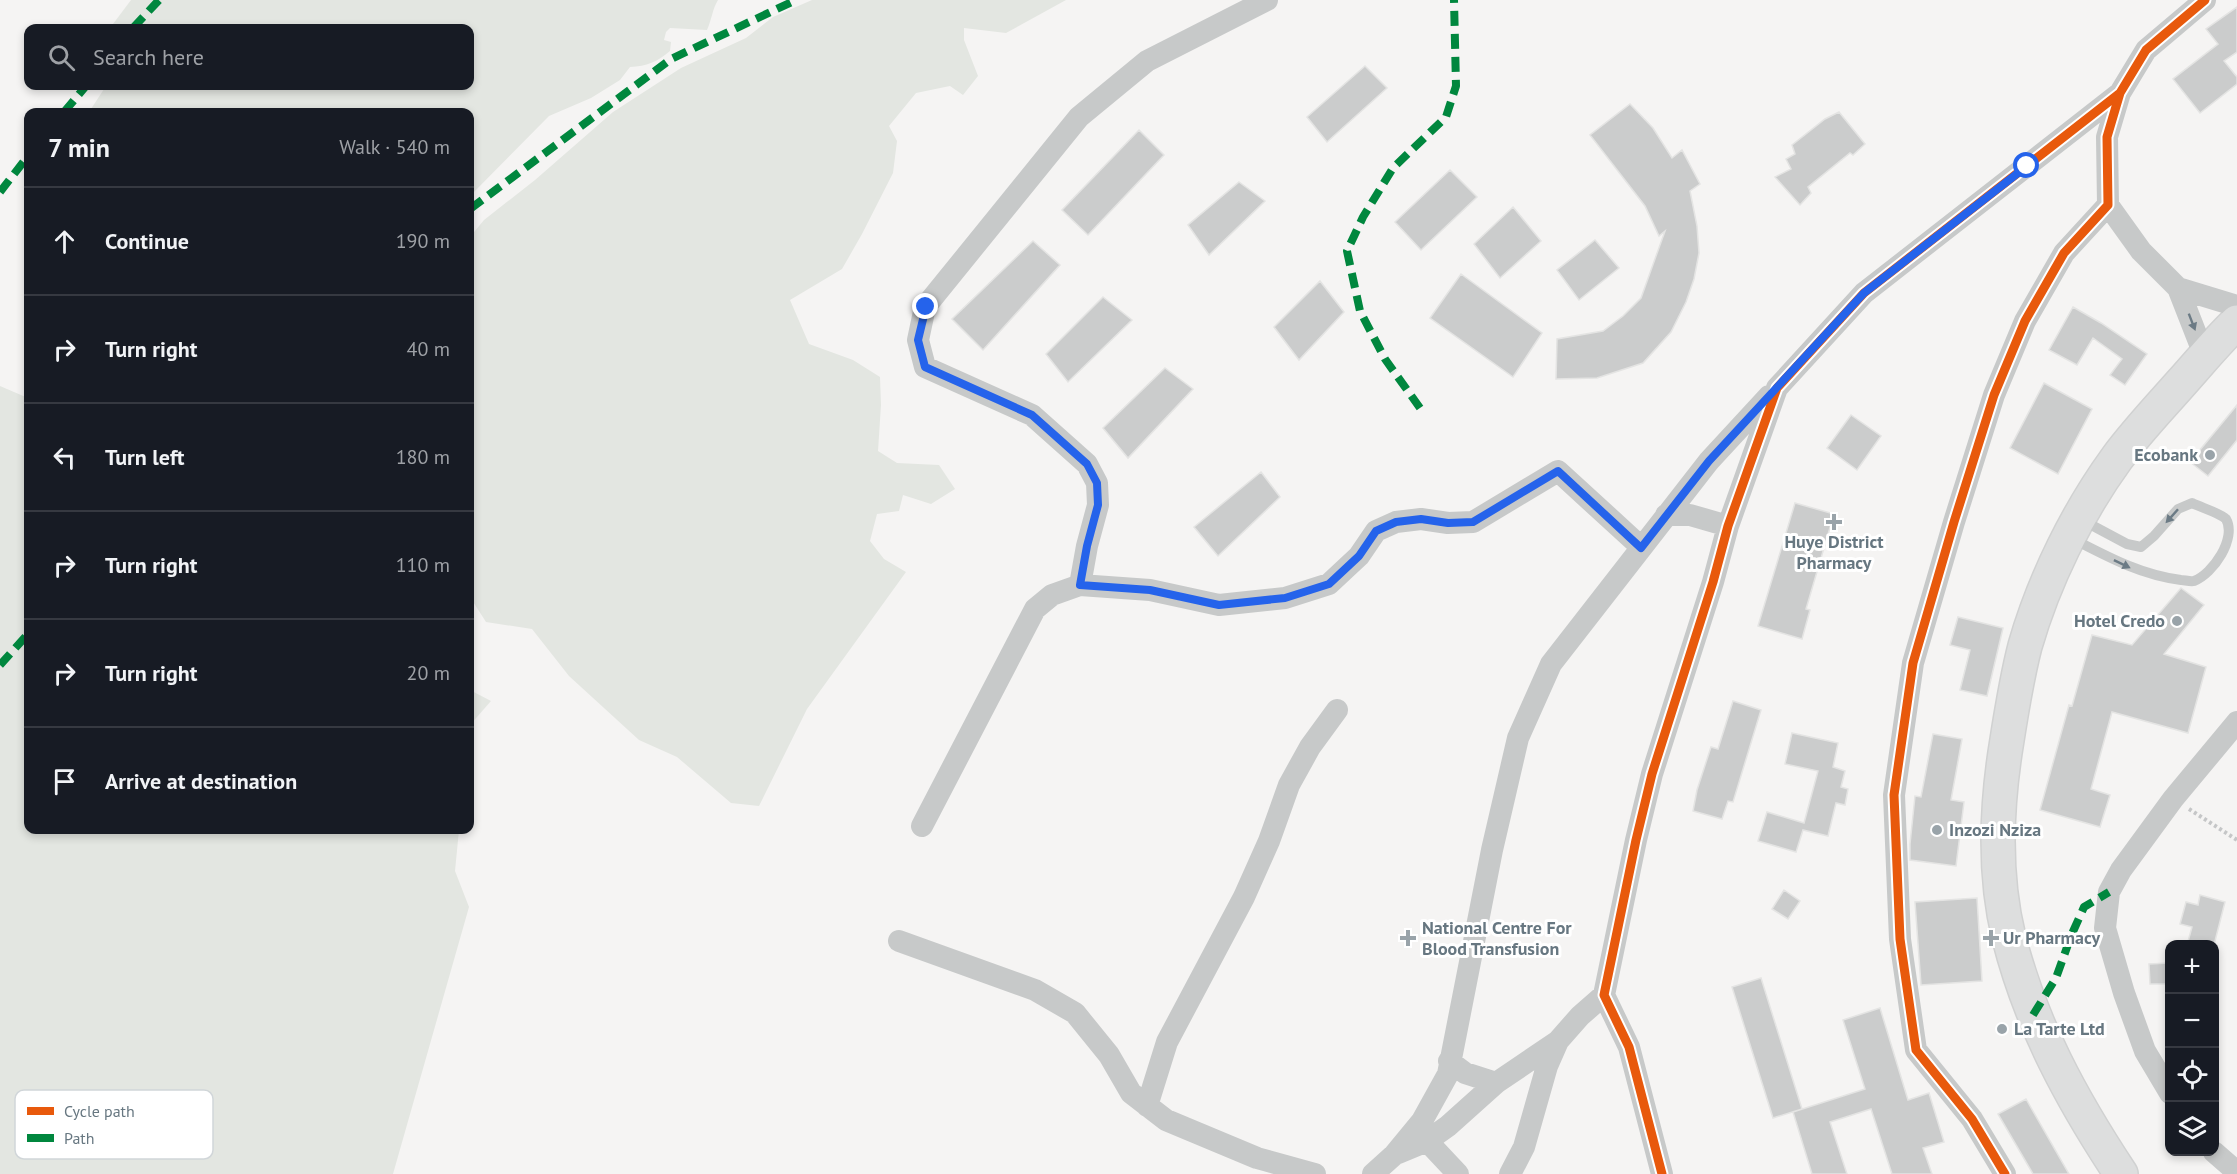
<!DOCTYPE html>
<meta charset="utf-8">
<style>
:root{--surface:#171b24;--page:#20242c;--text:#f1f3f6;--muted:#9ea1a6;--line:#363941}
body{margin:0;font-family:"PT Sans",sans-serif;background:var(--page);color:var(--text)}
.controls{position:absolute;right:18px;bottom:18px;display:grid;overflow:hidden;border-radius:12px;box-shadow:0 3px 9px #0003}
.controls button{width:54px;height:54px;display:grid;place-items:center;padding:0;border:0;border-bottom:2px solid var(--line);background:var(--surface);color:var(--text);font:30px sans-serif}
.stop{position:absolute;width:18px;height:18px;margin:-14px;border:4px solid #2563eb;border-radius:50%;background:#fff}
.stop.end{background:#2563eb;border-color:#fff;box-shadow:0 2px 6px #0008}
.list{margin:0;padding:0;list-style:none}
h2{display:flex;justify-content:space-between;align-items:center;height:78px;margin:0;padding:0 24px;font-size:26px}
h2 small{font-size:20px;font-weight:400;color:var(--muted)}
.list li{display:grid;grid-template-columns:39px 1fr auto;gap:18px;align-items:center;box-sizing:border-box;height:108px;padding:0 24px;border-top:2px solid var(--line)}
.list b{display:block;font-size:22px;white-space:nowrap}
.list em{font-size:20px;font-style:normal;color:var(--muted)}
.icon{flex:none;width:33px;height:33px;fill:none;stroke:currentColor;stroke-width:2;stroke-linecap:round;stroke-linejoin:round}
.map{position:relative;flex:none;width:2237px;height:1174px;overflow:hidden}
.search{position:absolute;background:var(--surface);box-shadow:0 3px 9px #0003;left:24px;top:24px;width:450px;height:66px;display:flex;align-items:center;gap:15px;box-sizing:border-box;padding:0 21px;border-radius:12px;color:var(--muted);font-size:22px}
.panel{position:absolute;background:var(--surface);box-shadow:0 3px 9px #0003;left:24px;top:108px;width:450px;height:726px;border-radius:12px}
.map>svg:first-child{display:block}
</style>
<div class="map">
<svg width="2237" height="1174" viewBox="0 0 2237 1174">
<rect width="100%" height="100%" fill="#f5f4f3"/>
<path fill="#e3e6e1" d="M131,0H718C712,10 712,19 707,30L670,28L666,32L664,40L671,42L670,51C657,62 647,66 630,67L620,80L591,98L549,116L470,196V112H89L106,86H470V28H110Z
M812,0H1066L1006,33L964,28V40L978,76L963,95L950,86L916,93L889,126L897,141L893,173L862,234L842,269L790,300L809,344L853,360L880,377L881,405L878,451L897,463L939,465L955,489L931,504L903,495L899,511L877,514L870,541L884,559L906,572L807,709L759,806L731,803L677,757L639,740L569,676L532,629L486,622L470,597V237L484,220L535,180L613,112L681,68L746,38L773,17Z
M0,386L28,398V830H459L455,871L469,907L393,1174H0Z
M470,690L491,701L470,725Z"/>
<path fill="#cbcccc" stroke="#e4e4e3" stroke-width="1.5" d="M2237,7V52L2224,61L2237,77V84L2200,113L2173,79L2218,44L2206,29Z
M1365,66L1387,88L1327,142L1307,117Z
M1630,104L1653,128L1672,158L1682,150L1700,184L1690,191L1697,226L1699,253L1694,279L1686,302L1671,332L1643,363L1597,378L1556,379L1557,339L1603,331L1623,316L1641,298L1665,231L1659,236L1645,206L1590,135Z
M1839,112L1865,144L1853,155L1850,153L1808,187L1811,193L1800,205L1775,177L1791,169L1786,159L1795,154L1792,145L1825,119Z
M1139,130L1164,155L1088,235L1062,210Z
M1450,170L1477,197L1421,250L1395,222Z
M1239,182L1265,201L1209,255L1188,225Z
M1513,207L1541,241L1500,278L1474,244Z
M1595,240L1619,268L1579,300L1557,270Z
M1033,241L1060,265L983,350L952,319Z
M1461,274L1542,333L1513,377L1430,318Z
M1320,281L1344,312L1299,360L1274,327Z
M1103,297L1132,320L1068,382L1046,354Z
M2073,307L2101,323L2147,354L2125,385L2110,375L2122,359L2093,338L2077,365L2049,350Z
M1165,368L1193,389L1128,458L1103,428Z
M2044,383L2092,409L2058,474L2010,448Z
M2237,405V440L2208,476L2190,462Z
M1851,415L1881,436L1857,470L1827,448Z
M1261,472L1280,497L1218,556L1194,527Z
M1795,503L1834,514L1806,609L1810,610L1802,639L1758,626Z
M2181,588L2204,605L2164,654L2206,667L2188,733L2112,712L2091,789L2110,795L2100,827L2040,810L2069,705L2072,706L2092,635L2132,645Z
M1958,617L2003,628L1987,696L1960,690L1970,650L1950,645Z
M1733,701L1761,710L1733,802L1728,801L1722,819L1693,811L1697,790L1711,747L1718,749Z
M1792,733L1838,743L1833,767L1845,771L1841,787L1848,789L1845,805L1836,803L1828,836L1803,830L1796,852L1758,841L1767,812L1804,823L1818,771L1785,764Z
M1933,734L1962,739L1951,800L1964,802L1956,866L1910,860V844L1915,796L1921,797Z
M1784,890L1800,901L1788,919L1772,909Z
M2200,895L2225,902L2214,945H2187L2192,927L2180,924L2186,902L2198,905Z
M1977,898L1982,981L1921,985L1915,902Z
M2169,963V984H2150L2149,964Z
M1761,978L1802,1109L1773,1118L1732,987Z
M1880,1008L1908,1100L1929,1093L1944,1142L1923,1148L1932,1174H1892L1871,1109L1830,1122L1847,1174H1812L1793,1112L1865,1089L1843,1020Z
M2026,1099L2069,1174H2033L1998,1114Z"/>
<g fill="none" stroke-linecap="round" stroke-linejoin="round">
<g stroke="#d0d1d1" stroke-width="36">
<path id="trunk" d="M2121,1174C2072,1100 2031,1025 2009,938C1993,873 1996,806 2007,740C2012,708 2017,677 2025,646C2044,580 2077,513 2117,458C2137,431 2160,407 2182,382C2200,362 2217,341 2237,322"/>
</g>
<path stroke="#c5c6c7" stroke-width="4" stroke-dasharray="3 3" stroke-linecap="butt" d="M2189,809L2237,840"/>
<path stroke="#c7c9c9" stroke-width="10" d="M2073,539C2108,557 2141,575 2181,580C2184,580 2191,582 2194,581C2213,574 2237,538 2226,519C2218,512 2202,508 2192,503L2178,509L2154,536L2141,547L2127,544L2082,520"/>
<path stroke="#c7c9c9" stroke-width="22" d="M2108,205L2141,251L2178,288L2205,357
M2178,288L2237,306
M1666,515H1690L1728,526
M1080,585L1087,546L1098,505L1097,483L1087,464L1032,415L925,367L918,340L925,307L1079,117L1147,61L1267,0
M922,826L1035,609L1052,595L1080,585L1150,590L1219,605L1285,598L1329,584L1359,556L1376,531L1396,522L1421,519L1448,523L1473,522L1558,471L1641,547
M899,941L1035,990L1075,1013L1109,1055L1131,1093L1166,1120L1257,1158L1315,1174
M1449,1061L1465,1073L1496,1083
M2170,1093L2145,1051L2124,993L2105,928L2109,892L2121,870L2173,799L2237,722
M1147,1106L1167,1042L1244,897L1269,841L1289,785L1310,747L1337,710
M1427,1141L1458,1174
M2214,1152L2237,1172
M1398,1153L1427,1141L1448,1126L1496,1083L1558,1041L1580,1016L1604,995
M1373,1174L1394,1155L1422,1121L1448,1074L1492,850L1518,738L1551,664L1709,461L1769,396
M1510,1174L1524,1147L1547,1066L1558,1041
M1662,1174L1629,1047L1604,995L1636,840L1652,774L1713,582L1728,526L1777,388L1864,293L2120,93
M2005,1174L1972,1119L1916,1050L1900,939L1894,795L1913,663L1954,522L1994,395L2025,321L2064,253L2108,205L2107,137L2120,93L2146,50L2205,0"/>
<use href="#trunk" stroke="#dddede" stroke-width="33"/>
<path stroke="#00873e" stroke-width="8" stroke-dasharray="15 8" stroke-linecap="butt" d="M133,28L159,0
M64,112L86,86
M0,192L28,156
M470,209L671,59L796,0
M1420,408L1385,359L1360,311L1347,251L1363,217L1393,168L1446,117L1456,86L1454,0
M0,665L28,634
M2033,1015L2056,978L2071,936L2084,907L2109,892"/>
<g stroke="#fff" stroke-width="13">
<path id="cycleway" d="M1662,1174L1629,1047L1604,995L1636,840L1652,774L1713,582L1728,526L1777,388L1864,293L2120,93
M2005,1174L1972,1119L1916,1050L1900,939L1894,795L1913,663L1954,522L1994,395L2025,321L2064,253L2108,205L2107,137L2120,93L2146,50L2205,0"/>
</g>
<use href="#cycleway" stroke="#e8590c" stroke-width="9"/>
</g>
<defs><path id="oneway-solid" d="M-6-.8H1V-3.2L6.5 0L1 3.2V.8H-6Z" transform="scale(1.5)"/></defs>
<g fill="#6c7b85">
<use href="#oneway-solid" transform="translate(2192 322) rotate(69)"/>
<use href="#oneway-solid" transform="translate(2172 516) rotate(132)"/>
<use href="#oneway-solid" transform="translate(2122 564) rotate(26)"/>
</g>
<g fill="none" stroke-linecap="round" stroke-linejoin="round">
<path stroke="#2563eb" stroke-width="8" d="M926,307L918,340L925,367L1032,415L1087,464L1097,483L1098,505L1087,546L1080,585L1150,590L1219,605L1285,598L1329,584L1359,556L1376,531L1396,522L1421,519L1448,523L1473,522L1558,471L1641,548L1709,461L1864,293L2027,166"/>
</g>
<g fill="#99a3a9" stroke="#fff" stroke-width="2">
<circle cx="2210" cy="455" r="6"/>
<path d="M1831 513h6v6h6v6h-6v6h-6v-6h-6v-6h6z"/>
<circle cx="2177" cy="621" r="6"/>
<circle cx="1937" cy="830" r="6"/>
<path d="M1405 929h6v6h6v6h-6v6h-6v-6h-6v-6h6z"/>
<path d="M1988 929h6v6h6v6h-6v6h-6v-6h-6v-6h6z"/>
<circle cx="2002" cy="1029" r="6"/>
</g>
<g text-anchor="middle" stroke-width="6" stroke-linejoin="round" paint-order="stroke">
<g font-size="18" font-weight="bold" fill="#677781" stroke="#fff" text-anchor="start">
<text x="2198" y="461" text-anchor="end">Ecobank</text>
<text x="1834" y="548" text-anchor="middle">Huye District<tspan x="1834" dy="21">Pharmacy</tspan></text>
<text x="2165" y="627" text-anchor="end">Hotel Credo</text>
<text x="1949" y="836">Inzozi Nziza</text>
<text x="1422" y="934">National Centre For<tspan x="1422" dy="21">Blood Transfusion</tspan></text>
<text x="2003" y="944">Ur Pharmacy</text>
<text x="2014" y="1035">La Tarte Ltd</text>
</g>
</g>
<rect x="15" y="1090" width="198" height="69" rx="9" fill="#fff" stroke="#d1d6d9" stroke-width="1.5"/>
<rect x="27" y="1107" width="27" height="8" fill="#e8590c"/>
<rect x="27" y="1134" width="27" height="8" fill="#00873e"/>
<g font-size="16" fill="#677781">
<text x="64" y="1117">Cycle path</text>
<text x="64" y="1144">Path</text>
</g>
</svg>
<div class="controls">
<button>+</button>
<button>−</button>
<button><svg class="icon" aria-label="locate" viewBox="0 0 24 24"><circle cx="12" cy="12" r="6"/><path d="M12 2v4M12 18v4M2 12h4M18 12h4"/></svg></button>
<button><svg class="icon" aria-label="layers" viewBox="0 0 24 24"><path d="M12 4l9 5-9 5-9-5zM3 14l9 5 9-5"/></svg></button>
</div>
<div class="stop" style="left:2027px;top:166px"></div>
<div class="stop end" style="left:926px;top:307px"></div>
<div class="search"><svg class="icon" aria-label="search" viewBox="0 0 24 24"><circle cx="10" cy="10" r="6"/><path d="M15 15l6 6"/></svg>Search here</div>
<section class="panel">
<h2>7 min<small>Walk · 540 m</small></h2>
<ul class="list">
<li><svg class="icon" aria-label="ahead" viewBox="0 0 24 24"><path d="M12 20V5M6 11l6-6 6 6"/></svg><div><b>Continue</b></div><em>190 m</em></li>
<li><svg class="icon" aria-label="right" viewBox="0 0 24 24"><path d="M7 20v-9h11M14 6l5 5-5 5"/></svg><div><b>Turn right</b></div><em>40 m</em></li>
<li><svg class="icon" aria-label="left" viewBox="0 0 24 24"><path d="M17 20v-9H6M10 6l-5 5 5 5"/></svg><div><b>Turn left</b></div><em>180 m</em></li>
<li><svg class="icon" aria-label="right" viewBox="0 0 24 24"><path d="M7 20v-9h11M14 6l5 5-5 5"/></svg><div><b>Turn right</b></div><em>110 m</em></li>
<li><svg class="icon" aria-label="right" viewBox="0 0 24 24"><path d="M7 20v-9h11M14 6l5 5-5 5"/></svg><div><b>Turn right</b></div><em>20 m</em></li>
<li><svg class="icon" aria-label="arrive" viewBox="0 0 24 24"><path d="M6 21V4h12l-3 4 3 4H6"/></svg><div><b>Arrive at destination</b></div></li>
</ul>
</section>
</div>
